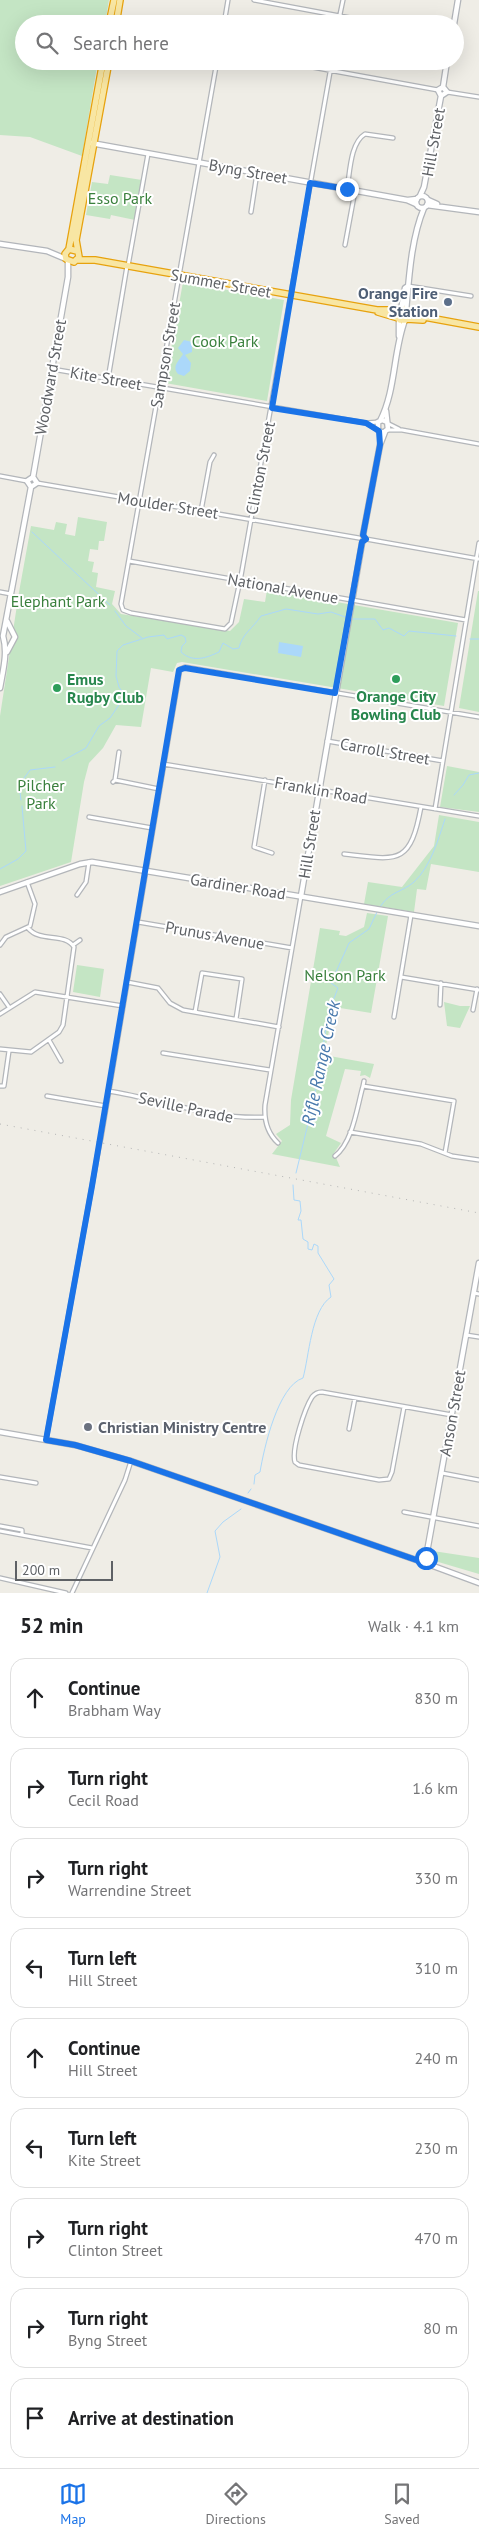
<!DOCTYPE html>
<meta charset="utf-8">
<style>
:root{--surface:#fff;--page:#f6f6f6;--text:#202124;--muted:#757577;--line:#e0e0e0;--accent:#1a73e8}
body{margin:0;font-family:"PT Sans",sans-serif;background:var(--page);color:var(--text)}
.scale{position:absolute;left:15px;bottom:12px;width:98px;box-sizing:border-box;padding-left:5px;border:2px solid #5e6165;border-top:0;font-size:14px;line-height:18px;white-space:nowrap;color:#5e6165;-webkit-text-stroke:4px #fff;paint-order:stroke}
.stop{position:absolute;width:15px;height:15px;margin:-11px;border:4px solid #1a73e8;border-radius:50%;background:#fff}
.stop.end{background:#1a73e8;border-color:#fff;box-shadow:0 1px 5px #0008}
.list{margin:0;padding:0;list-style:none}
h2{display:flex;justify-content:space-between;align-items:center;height:65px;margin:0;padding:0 20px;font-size:21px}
h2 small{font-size:16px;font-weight:400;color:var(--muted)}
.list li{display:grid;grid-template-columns:32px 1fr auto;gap:15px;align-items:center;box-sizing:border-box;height:80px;margin:0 10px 10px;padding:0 10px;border:1px solid var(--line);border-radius:15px}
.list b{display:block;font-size:19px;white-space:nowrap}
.list p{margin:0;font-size:16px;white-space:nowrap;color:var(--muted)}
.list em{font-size:16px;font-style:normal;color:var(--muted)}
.icon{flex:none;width:28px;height:28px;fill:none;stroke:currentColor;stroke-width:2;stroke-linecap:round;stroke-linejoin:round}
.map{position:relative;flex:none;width:479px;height:1593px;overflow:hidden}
.search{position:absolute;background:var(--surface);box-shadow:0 5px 20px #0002;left:15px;right:15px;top:15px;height:55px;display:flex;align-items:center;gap:12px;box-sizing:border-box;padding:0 18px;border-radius:28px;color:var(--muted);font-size:19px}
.sheet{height:875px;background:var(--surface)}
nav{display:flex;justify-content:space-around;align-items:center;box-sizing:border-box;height:70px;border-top:1px solid var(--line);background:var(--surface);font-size:14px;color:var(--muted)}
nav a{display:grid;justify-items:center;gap:2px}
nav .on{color:var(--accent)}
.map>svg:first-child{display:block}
</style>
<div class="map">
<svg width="479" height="1593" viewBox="0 0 479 1593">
<rect width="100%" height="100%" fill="#efede6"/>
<path fill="#c4e5c4" d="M0,0H109L105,24H24V61H98L82,156L30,137L0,135Z
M110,175L142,180L135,220L111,215L110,219L86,215L92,182L108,184Z
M183,282L284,300L267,401L165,383Z
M78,517L107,522L104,541H99L98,550L90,549L88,561L94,562L92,572L98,573L96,587L115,591L112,604L121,614L230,631L239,622L244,599L265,602L267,590L458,623L444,706L182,662L177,663L173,672L151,668L141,727L116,725L103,748L89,763L84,782L71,862L0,886V716L19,592L31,526L54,530L56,522L67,524L65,534L75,536Z
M478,591H479V712L459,708Z
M447,766L479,772V812L440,807Z
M439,815L479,822V872L431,864L426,890L417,889L414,912L364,904L368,882L402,887L434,846Z
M367,913L388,916L371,1013L334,1007L324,1055L374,1064L370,1078L365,1075L360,1076L361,1071L345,1069L326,1136L341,1143L334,1153L340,1167L272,1154L282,1141L276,1134L290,1125L291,1100L320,928L340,931L339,935L346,936L364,927Z
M77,965L104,969L100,997L73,992Z
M444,1002L460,1006H470L460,1028L447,1026Z
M433,1551L479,1558V1574L435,1561Z"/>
<path fill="#abd8fa" d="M184,340L192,342V352L185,355L191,363L190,371L184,376L178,374C171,366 180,360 183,354L178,348Z
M279,642L303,646L301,657L278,653Z"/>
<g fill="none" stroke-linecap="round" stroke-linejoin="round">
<path stroke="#abd8fa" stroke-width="1" d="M32,532L110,605
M115,611L126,626L142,638
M351,619H375L383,630L389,628L404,636L409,631L456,636
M470,639H479
M62,761L86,748L99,726L110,718L125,696L119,687L116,676L117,651L123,645L148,637L164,635L167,639L181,635L185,637L186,642L182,646L181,652C193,663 206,658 219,652L223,643L233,649L239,648C242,634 253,628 261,616L286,609L318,614L331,612L348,618
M454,795L463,785L469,775L479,773
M21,800L19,785L30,770L55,767
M0,869L18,859L26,851L22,806
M380,907C390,891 401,893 414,882C431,866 438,840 445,819
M296,1173L314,1099L329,1011L338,988L331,983L349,943L369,929L377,912
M254,1484L255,1475L260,1472C264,1448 278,1386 303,1378C309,1357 311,1310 331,1297L329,1285L334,1279L318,1253V1246L314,1244L312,1250L308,1249V1242L303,1239L301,1220H298L301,1211L300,1201L294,1200L293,1185
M248,1493L251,1489
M207,1593L220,1557L215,1531L223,1522L241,1509"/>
<g stroke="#b3b6ba" stroke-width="5.5">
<path id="minor" d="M254,0L383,24
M224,24L228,0
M338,24L343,0
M217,61L121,604L123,610L131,613L225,629L231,623L241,576L332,61
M279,61L438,90
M447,92L479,97
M347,189C350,173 350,143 365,134L393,138
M251,212L257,173
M345,245L355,191
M128,266L148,154
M408,286L471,296
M52,369L366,423L378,422
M108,379L127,266
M366,423L377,429
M389,424L399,429
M387,430H402L479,444
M0,476L27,481
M37,483L359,538
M201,511L210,462L214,455
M366,539L479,559
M129,561L466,620
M0,592L11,594
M327,741L443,761
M163,764L479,816
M115,780L159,789
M265,780L254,847L272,853
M113,782L115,780L119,752
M435,809L479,543
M89,817L152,828
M344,854C398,860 410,866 421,807
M77,895L86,882L89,862
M138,922L292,948
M0,945L6,937L30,926L35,904L27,882
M73,945L80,940
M401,977L479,990
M127,982L158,988L170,1003L183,1010L279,1027
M0,994L9,1007
M440,1005L441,983
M473,1010L477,989
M195,1012L202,973L242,979L236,1019
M0,1014L35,992L123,1006
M394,1017L411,915
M49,1040L61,1061
M0,1049L31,1052L59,1032L63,1025L74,947C65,932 40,943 28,928
M163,1053L270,1070
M0,1086H4L9,1051
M363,1086L364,1081
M108,1091C161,1099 211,1120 265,1117
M47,1096L106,1106
M350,1132L421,1144L452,1156L479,1160
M101,1138L180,669L185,667L479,717
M278,1143C267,1133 264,1119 265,1105L301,896
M335,1156C353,1142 357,1107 363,1086L454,1101L445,1153
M474,1293L479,1294
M466,1335L479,1337
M404,1407L392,1472L389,1479L379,1480L299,1465L295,1462C291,1449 305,1408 312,1397C315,1393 318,1392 322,1392L452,1415
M349,1429L355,1398
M46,1440L99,1147
M442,1473L479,1480
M0,1477L36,1483
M404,1512L479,1526
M0,1526L22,1530V1535
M0,1531L92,1548
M0,1578L66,1593
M72,1593L125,1480L131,1461"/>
</g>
<g stroke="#b3b6ba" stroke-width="7">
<path id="tertiary" d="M91,143L407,200L416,204
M408,200L417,199
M428,200L437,204
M427,205L479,212
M399,319V336
M386,411L388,429L383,433L378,430V422L382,420L387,422
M380,421C396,390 393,352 405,320
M33,477L68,277V261
M31,487L37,483L33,477
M31,487L27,481L33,477
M363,535L380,445L385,432
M7,652L15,637L7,621
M0,688C3,670 8,653 3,636L31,487
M0,892L80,864L92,862L479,926
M301,896L362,543
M0,1432L75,1445L131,1461L425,1563L479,1263"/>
</g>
<g stroke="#b2b5ba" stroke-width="7">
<path id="secondary" d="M454,24L458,0
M443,87L447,61
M441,96L447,92L443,87
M441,96L438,90L443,87
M416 202a6 6 0 1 1 12 0a6 6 0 1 1-12 0Z
M420,196L424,187L441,96
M0,244L47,251L66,259
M401,310L405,288L408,286
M406,311C409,278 411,239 424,208
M425,1563L479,1583"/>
</g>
<g stroke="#e7a20e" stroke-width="8">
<path id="trunk" d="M109,24L114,0
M116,24L120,0
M69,249L103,61
M77,251L69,249L65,254L66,259L74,262L79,257L76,240L109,61
M77,260H95L377,310H404L419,316L479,327
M399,311L397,316L400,320H405L408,316
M378,312L398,318
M407,319L423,320"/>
</g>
<use href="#minor" stroke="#fff" stroke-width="3"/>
<use href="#tertiary" stroke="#fff" stroke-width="4.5"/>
<use href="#secondary" stroke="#fff" stroke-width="4.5"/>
<use href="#trunk" stroke="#f8e6a3" stroke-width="5.5"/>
<path stroke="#b4b5b5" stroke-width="1" stroke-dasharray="1 6" stroke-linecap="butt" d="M0,1124L479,1213"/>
<g stroke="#b3b6ba" stroke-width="5.5" stroke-linecap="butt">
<path id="minor-bridge" d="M99,1147L101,1138"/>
</g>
<use href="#minor-bridge" stroke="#fff" stroke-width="3"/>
</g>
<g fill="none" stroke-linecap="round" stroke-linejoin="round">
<path stroke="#1a73e8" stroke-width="6" d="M347,189L310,183L272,408L366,423L379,431L380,445L363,535L366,539L362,542L335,693L185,668L179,670L92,1186L46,1440L75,1445L131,1461L425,1563L426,1558"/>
</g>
<circle fill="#5c6f8a" stroke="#fff" stroke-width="2" cx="448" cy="302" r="5"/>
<g fill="#2e9e5b" stroke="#fff" stroke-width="2">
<circle cx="396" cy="679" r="5"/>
<circle cx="57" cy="688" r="5"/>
</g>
<circle fill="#6b7280" stroke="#fff" stroke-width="2" cx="88" cy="1427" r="5"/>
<g text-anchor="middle" stroke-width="4" stroke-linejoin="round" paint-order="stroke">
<g font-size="16" fill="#5e6165" stroke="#fff">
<text transform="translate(433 142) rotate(-80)" y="6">Hill Street</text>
<text transform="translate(248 171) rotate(10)" y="6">Byng Street</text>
<text transform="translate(221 283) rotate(10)" y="6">Summer Street</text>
<text transform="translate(165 355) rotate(-80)" y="6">Sampson Street</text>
<text transform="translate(50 377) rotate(-80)" y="6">Woodward Street</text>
<text transform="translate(106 378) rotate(10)" y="6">Kite Street</text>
<text transform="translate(260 468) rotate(-79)" y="6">Clinton Street</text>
<text transform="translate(168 505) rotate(9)" y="6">Moulder Street</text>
<text transform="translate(283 588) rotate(10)" y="6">National Avenue</text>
<text transform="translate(385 751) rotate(10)" y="6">Carroll Street</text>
<text transform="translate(321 790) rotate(10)" y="6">Franklin Road</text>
<text transform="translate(309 844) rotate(-81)" y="6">Hill Street</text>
<text transform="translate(238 886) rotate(9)" y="6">Gardiner Road</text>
<text transform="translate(215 935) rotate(10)" y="6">Prunus Avenue</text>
<text transform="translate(186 1107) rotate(12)" y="6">Seville Parade</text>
<text transform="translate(452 1413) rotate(-80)" y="6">Anson Street</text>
</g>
<g font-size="16" fill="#3a803d" stroke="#fff">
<text x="120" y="204">Esso Park</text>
<text x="225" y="347">Cook Park</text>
<text x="58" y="607">Elephant Park</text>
<text x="41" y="791">Pilcher<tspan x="41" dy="18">Park</tspan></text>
<text x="345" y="981">Nelson Park</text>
</g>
<g font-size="16" font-weight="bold" fill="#4e5e75" stroke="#fff" text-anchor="end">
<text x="438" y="299">Orange Fire<tspan x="438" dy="18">Station</tspan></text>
</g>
<g font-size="16" font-weight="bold" fill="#27864d" stroke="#fff" text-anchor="start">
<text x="67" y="685">Emus<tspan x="67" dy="18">Rugby Club</tspan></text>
<text x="396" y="702" text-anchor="middle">Orange City<tspan x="396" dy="18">Bowling Club</tspan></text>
</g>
<g font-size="16" font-weight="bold" fill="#5b616d" stroke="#fff" text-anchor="start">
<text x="98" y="1433">Christian Ministry Centre</text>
</g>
<g font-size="18" font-style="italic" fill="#4879ac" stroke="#fff">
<text transform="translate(321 1063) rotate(-78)" y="6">Rifle Range Creek</text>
</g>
</g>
</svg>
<div class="scale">200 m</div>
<div class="stop" style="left:426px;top:1558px"></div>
<div class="stop end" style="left:347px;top:189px"></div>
<div class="search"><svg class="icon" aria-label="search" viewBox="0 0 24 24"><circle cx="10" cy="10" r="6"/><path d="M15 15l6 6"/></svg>Search here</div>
</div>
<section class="sheet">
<h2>52 min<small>Walk · 4.1 km</small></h2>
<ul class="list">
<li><svg class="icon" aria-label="ahead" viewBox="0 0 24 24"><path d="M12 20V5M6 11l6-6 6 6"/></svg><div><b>Continue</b><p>Brabham Way</p></div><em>830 m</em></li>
<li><svg class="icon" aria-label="right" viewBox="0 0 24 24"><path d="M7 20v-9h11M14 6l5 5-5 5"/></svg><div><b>Turn right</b><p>Cecil Road</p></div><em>1.6 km</em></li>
<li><svg class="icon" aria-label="right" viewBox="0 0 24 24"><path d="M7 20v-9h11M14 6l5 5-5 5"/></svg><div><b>Turn right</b><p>Warrendine Street</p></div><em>330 m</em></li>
<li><svg class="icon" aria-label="left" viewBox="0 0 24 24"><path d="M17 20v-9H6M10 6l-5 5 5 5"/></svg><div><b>Turn left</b><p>Hill Street</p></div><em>310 m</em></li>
<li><svg class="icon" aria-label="ahead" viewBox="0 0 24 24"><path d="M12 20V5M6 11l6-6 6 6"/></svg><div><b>Continue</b><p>Hill Street</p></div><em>240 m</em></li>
<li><svg class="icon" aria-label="left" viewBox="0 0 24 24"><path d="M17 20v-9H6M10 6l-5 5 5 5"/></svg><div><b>Turn left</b><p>Kite Street</p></div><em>230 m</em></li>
<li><svg class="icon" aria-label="right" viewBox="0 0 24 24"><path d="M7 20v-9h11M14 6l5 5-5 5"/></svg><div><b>Turn right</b><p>Clinton Street</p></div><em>470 m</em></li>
<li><svg class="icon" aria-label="right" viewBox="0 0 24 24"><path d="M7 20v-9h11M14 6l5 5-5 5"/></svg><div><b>Turn right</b><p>Byng Street</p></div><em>80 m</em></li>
<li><svg class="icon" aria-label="arrive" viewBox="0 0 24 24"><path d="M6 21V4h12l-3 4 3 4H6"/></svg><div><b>Arrive at destination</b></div></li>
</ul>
</section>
<nav>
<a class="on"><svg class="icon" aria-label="map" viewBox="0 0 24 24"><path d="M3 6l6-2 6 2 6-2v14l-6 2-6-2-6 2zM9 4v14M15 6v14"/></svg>Map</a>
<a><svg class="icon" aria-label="directions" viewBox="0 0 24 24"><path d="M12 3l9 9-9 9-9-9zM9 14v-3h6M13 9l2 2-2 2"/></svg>Directions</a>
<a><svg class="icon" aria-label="saved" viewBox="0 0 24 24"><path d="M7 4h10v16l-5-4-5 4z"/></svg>Saved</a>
</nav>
